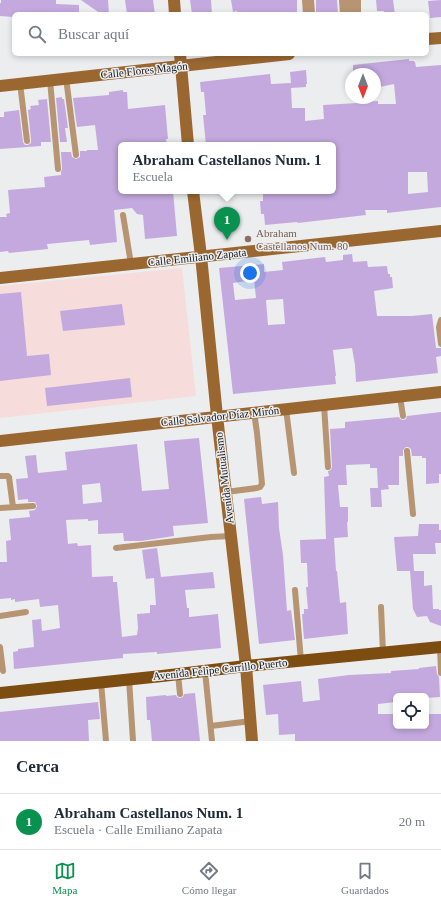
<!DOCTYPE html>
<html lang="es">
<meta charset="utf-8">
<style>
:root{--surface:#fff;--page:#f6f6f7;--text:#1f2937;--muted:#747a83;--line:#e0e1e3;--accent:#09914f}
body{margin:0;font-family:Georgia,serif;background:var(--page);color:var(--text)}
.controls{position:absolute;right:12px;bottom:12px;display:grid;overflow:hidden;border-radius:6px;box-shadow:0 2px 6px #0003}
.controls button{width:36px;height:36px;display:grid;place-items:center;padding:0;border:0;border-bottom:1px solid var(--line);background:var(--surface);color:var(--text);font:20px sans-serif}
.compass{position:absolute;left:345px;top:68px;width:36px;height:36px;border-radius:50%;background:var(--surface);box-shadow:0 2px 6px #0003;rotate:180deg}
.you{position:absolute;left:250px;top:273px;width:14px;height:14px;margin:-10px;border:3px solid #fff;border-radius:50%;background:#1a73e8;box-shadow:0 0 0 6px #1a73e833}
.badge{display:grid;place-items:center;width:26px;height:26px;border-radius:50%;background:var(--accent);color:#fff;font-size:13px;font-weight:700}
.pin{position:absolute;translate:-50% -33px;filter:drop-shadow(0 1px 2px #0008)}
.pin::after{content:'';position:absolute;top:21px;width:14px;height:12px;background:inherit;clip-path:polygon(0 0,100% 0,50% 100%)}
.popup{position:absolute;left:118px;top:142px;width:218px;height:52px;box-sizing:border-box;display:grid;place-content:center;border-radius:6px;background:var(--surface);filter:drop-shadow(0 1px 3px #0005);font-size:13px;white-space:nowrap;color:var(--muted)}
.popup b{font-size:15px;color:var(--text)}
.popup::after{content:'';position:absolute;left:50%;top:100%;margin-left:-8px;border:8px solid transparent;border-top-color:var(--surface)}
.list{margin:0;padding:0;list-style:none}
h2{display:flex;justify-content:space-between;align-items:center;height:52px;margin:0;padding:0 16px;font-size:17px}
h2 small{font-size:13px;font-weight:400;color:var(--muted)}
.list li{display:grid;grid-template-columns:26px 1fr auto;gap:12px;align-items:center;box-sizing:border-box;height:56px;padding:0 16px;border-top:1px solid var(--line)}
.list b{display:block;font-size:15px;white-space:nowrap}
.list p{margin:0;font-size:13px;white-space:nowrap;color:var(--muted)}
.list em{font-size:13px;font-style:normal;color:var(--muted)}
.icon{flex:none;width:22px;height:22px;fill:none;stroke:currentColor;stroke-width:2;stroke-linecap:round;stroke-linejoin:round}
.map{position:relative;flex:none;width:441px;height:741px;overflow:hidden}
.search{position:absolute;background:var(--surface);box-shadow:0 2px 6px #0003;left:12px;right:12px;top:12px;height:44px;display:flex;align-items:center;gap:10px;box-sizing:border-box;padding:0 14px;border-radius:6px;color:var(--muted);font-size:15px}
.sheet{height:108px;background:var(--surface)}
nav{display:flex;justify-content:space-around;align-items:center;box-sizing:border-box;height:56px;border-top:1px solid var(--line);background:var(--surface);font-size:11px;color:var(--muted)}
nav a{display:grid;justify-items:center;gap:2px}
nav .on{color:var(--accent)}
.map>svg:first-child{display:block}
</style>
<div class="map">
<svg width="441" height="741" viewBox="0 0 441 741">
<rect width="100%" height="100%" fill="#ecedee"/>
<path fill="#f7dcdc" d="M182,268L196,396L0,418V286Z"/>
<path fill="#c4a9df" fill-rule="evenodd" d="M1,0H56V4L79,5V14H14V17L0,16V3H1Z
M81,0H108L109,14H101Z
M125,0H153L155,14H127Z
M190,0H211L212,14H192Z
M231,0H297V13L255,14L254,12L237,13V11L233,12Z
M316,0H337L338,14H317L316,13Z
M376,0H393L395,14H385L384,11H377Z
M441,0V17L430,18L428,1Z
M409,59V61H414V62H415L416,67L441,65V207L387,213V210H365L366,215L298,223L297,222L265,225L264,214H261L260,201H263V191H333V180H335L333,145H206L203,115H206L204,92H201L200,82L270,74L271,84L291,83L290,72L306,70L307,84H306V87L291,88L292,108H305V121L324,119L323,105L358,103V102L378,101V104H396L394,84L375,88V74H353V65ZM408,172H427L428,192L408,194Z
M123,90V92H127L128,109L165,105L168,139H166L167,145H121V191H141V192L152,191H173L177,236L145,239L143,215L137,214L132,208L114,210L117,242L90,245L89,240L47,244L48,249L9,253L8,251L0,252V217H7L6,214L10,213L8,190L45,187L44,177L61,175V172L62,169L61,152H71L72,157L76,159L80,157V151H87V150H98L95,125L77,127L73,98L109,95V92Z
M62,97V99H64L68,128H65L67,142H60L56,98Z
M47,99L51,142H41V146L0,149V117H4V112L19,110L23,142L25,145H28L31,143V140L28,110L31,109L30,106L39,105L38,100Z
M352,254L353,262L367,261L368,267L387,266L388,274H390V277H392L393,288L374,291L377,316H412L432,314L436,348H441V356L436,357L438,373L356,382L355,365L352,348L333,350L336,376H335L336,384L233,394L219,268L264,264V272L283,270L282,262L325,257L326,262L343,260V255ZM254,280L256,298L235,300L233,283ZM283,299L285,324L268,325L266,300Z
M21,292L27,356L49,354L51,375L0,381V294Z
M122,304L125,325L63,331L60,311Z
M130,378L132,397L47,406L45,388Z
M441,412V474H439V483L426,484V458H422V456H412L411,449L408,447H406L403,450V456H399V485H388L389,489L381,490L382,507H371L370,488H378L377,468H370V464L346,465L347,485H338L340,507H348V522H347L348,537L334,538L336,571H337L340,603L346,602L348,634L304,639L302,614H304V609H308L306,587H308L307,563H301L300,540L326,539L324,477L329,476L328,471L331,470L332,467L330,429L345,428V422L399,417L400,419L403,420L406,419L407,416Z
M199,438L208,523L173,526L174,536L141,541H124L123,533L98,534V520L88,521V519L66,520L68,544L77,543L78,546L91,545L92,577L113,576V582H117L122,637L137,635L138,628L137,614L150,613V605H156L154,578L146,579L142,550L157,548L161,577L213,572L215,588L185,590L187,608H189V617L218,614L221,648L157,654V652L123,654V658L14,669L13,652L18,651V649L34,647L32,620L41,619L42,631L60,628L58,605L40,607L39,599L15,602V599L11,600V598L0,599V562H7L6,541L11,540L9,519L30,517L29,511L35,510L37,506L35,502H28V499L18,500L16,479L28,478L25,456L36,455L38,473L67,470L65,452L137,444L142,491L169,489L164,441ZM100,483L102,502L83,504L82,485Z
M261,497L262,504L278,502L279,528L283,555L287,611L291,610L295,640L259,644L244,499Z
M419,524H439V530H441V543H435L436,554H413L414,571H397L394,537L418,536Z
M410,571H424V586L432,585L433,609H439V610H441V626L430,622L427,616L417,617L413,609Z
M436,666L437,674L439,677L440,697L426,698V696H396V702L378,704V714H396V726H426V714H441V741H295V734L279,735L278,714L266,715L263,685L301,681L303,702L320,700L318,679L349,675L391,673V671L419,669V668Z
M195,693L200,741H152L150,720H147L146,697L166,695V696L176,695L177,697L180,698L183,697L184,694Z
M98,702L100,719L88,720L89,741H0V712Z"/>
<g fill="none" stroke-linecap="round" stroke-linejoin="round">
<path stroke="#b79472" stroke-width="6" d="M66,78L76,155
M50,80L58,169
M20,83L27,141
M123,215L131,264
M441,320L439,327L441,344
M400,397L403,416
M324,405L328,467
M286,409L294,473
M407,451L413,514
M0,476H8L9,477L13,507
M226,492L257,488L260,487L262,484L257,433L254,412
M0,508L33,506
M116,548L211,537L231,536
M295,590L301,661
M381,607L383,653
M0,616L26,612
M0,647L3,671
M440,647L441,673
M205,671L212,741
M178,674L180,694
M129,679L133,741
M101,682L106,741
M211,726L251,721"/>
<path stroke="#b79472" stroke-width="12" d="M308,0L309,14
M345,0L346,14
M355,0V14"/>
<path stroke="#9a6731" stroke-width="12" d="M174,0L175,14
M427,39L441,38
M180,54L188,145
M0,86L289,54
M193,191L201,256L217,416L246,666L252,741
M0,278L441,231
M0,441L441,392"/>
<path stroke="#7c4c10" stroke-width="12" d="M0,693L162,676L246,666L441,647"/>
</g>
<circle fill="#8d6e63" stroke="#ecedee" stroke-width="1.5" cx="248" cy="239" r="4"/>
<g text-anchor="middle" stroke-width="3" stroke-linejoin="round" paint-order="stroke">
<g font-size="11" fill="#151516" stroke="#ecedee">
<text transform="translate(144 70) rotate(-6)" y="4">Calle Flores Magón</text>
<text transform="translate(197 257) rotate(-6)" y="4">Calle Emiliano Zapata</text>
<text transform="translate(220 416) rotate(-6)" y="4">Calle Salvador Díaz Mirón</text>
<text transform="translate(224 478) rotate(-97)" y="4">Avenida Mutualismo</text>
<text transform="translate(220 669) rotate(-6)" y="4">Avenida Felipe Carrillo Puerto</text>
</g>
<g font-size="11" fill="#785e54" stroke="#ecedee" text-anchor="start">
<text x="256" y="237">Abraham<tspan x="256" dy="13">Castellanos Num. 80</tspan></text>
</g>
</g>
</svg>
<div class="controls">
<button><svg class="icon" aria-label="locate" viewBox="0 0 24 24"><circle cx="12" cy="12" r="6"/><path d="M12 2v4M12 18v4M2 12h4M18 12h4"/></svg></button>
</div>
<svg class="compass" viewBox="-18 -18 36 36"><path d="M0-13l5 13h-10z" fill="#e53935"/><path d="M0 13l5-13h-10z" fill="#747a83"/></svg>
<div class="you"></div>
<div class="pin badge" style="left:227px;top:240px">1</div>
<div class="popup"><b>Abraham Castellanos Num. 1</b>Escuela</div>
<div class="search"><svg class="icon" aria-label="search" viewBox="0 0 24 24"><circle cx="10" cy="10" r="6"/><path d="M15 15l6 6"/></svg>Buscar aquí</div>
</div>
<section class="sheet">
<h2>Cerca<small></small></h2>
<ul class="list">
<li><span class="badge">1</span><div><b>Abraham Castellanos Num. 1</b><p>Escuela · Calle Emiliano Zapata</p></div><em>20 m</em></li>
</ul>
</section>
<nav>
<a class="on"><svg class="icon" aria-label="map" viewBox="0 0 24 24"><path d="M3 6l6-2 6 2 6-2v14l-6 2-6-2-6 2zM9 4v14M15 6v14"/></svg>Mapa</a>
<a><svg class="icon" aria-label="directions" viewBox="0 0 24 24"><path d="M12 3l9 9-9 9-9-9zM9 14v-3h6M13 9l2 2-2 2"/></svg>Cómo llegar</a>
<a><svg class="icon" aria-label="saved" viewBox="0 0 24 24"><path d="M7 4h10v16l-5-4-5 4z"/></svg>Guardados</a>
</nav>
